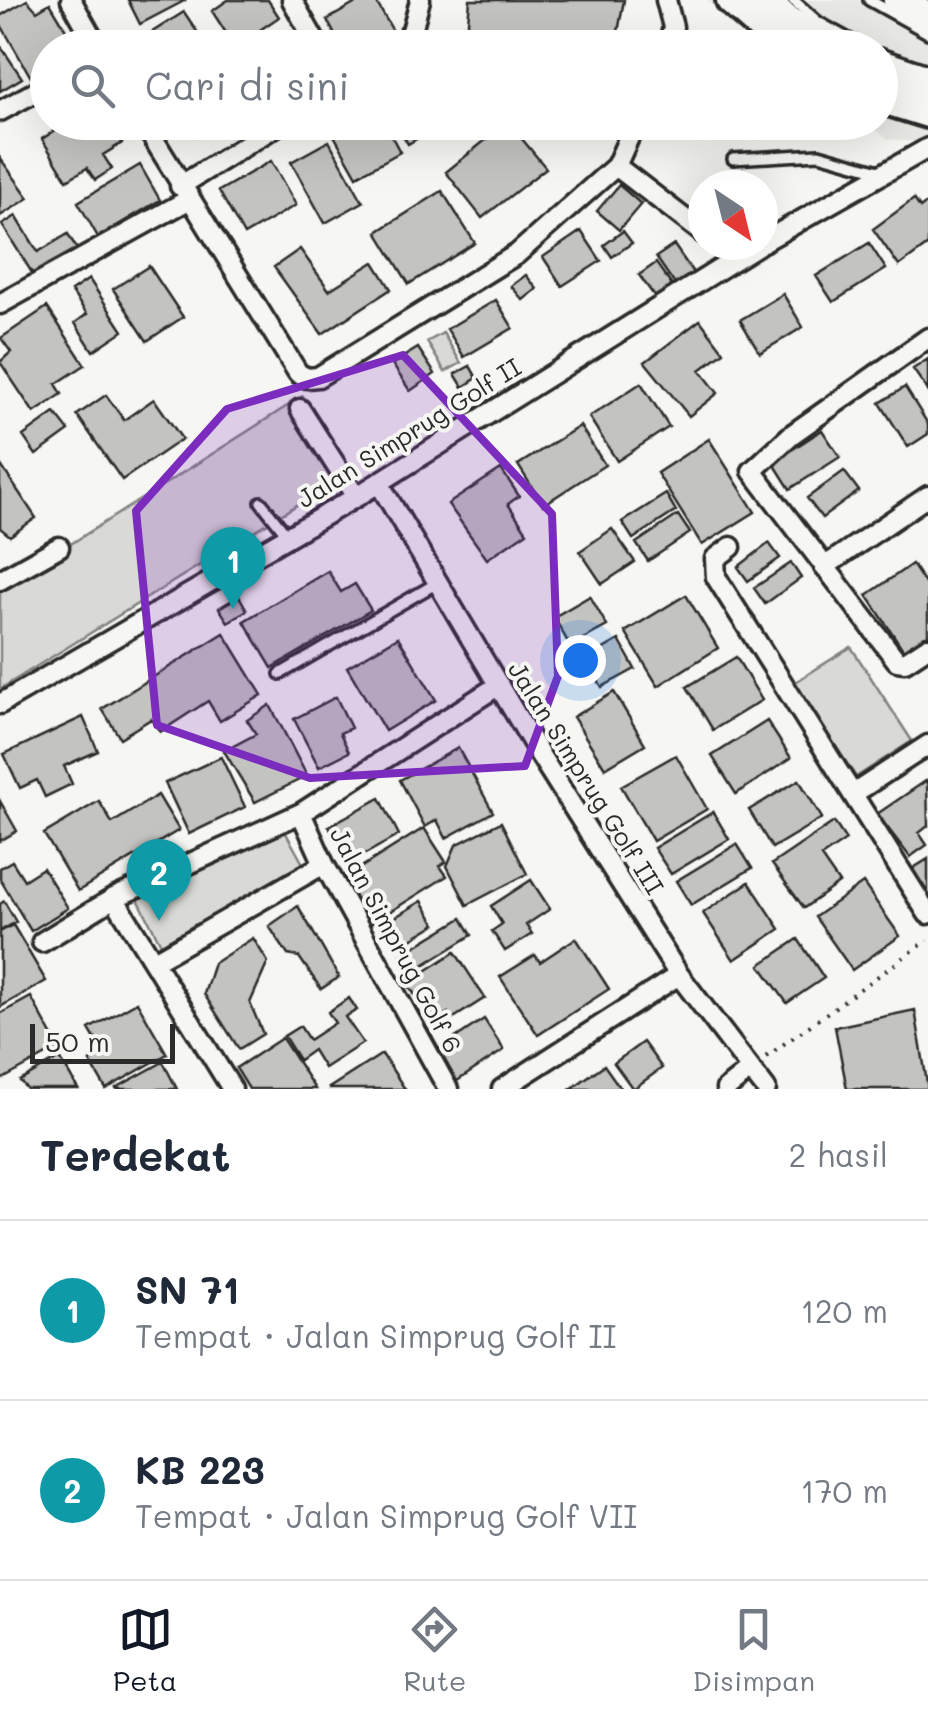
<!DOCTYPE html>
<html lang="id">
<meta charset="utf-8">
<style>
:root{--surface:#fff;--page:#f2f2f3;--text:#1f2937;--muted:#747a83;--line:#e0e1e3;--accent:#111827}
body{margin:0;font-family:Mali,sans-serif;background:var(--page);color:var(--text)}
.compass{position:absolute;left:688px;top:170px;width:90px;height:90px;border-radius:50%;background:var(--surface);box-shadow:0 10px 40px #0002;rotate:145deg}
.scale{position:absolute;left:30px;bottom:25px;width:145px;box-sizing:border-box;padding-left:10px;border:5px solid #2b2b2b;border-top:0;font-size:28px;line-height:35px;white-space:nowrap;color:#2b2b2b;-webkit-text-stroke:8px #f6f6f2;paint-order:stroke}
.you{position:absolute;left:580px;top:660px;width:35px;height:35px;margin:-25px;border:8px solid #fff;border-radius:50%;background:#1a73e8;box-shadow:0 0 0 15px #1a73e833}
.badge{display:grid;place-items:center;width:65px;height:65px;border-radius:50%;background:var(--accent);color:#fff;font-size:32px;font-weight:700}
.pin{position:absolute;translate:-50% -82px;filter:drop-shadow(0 2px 5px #0008)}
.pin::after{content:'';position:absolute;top:52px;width:35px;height:30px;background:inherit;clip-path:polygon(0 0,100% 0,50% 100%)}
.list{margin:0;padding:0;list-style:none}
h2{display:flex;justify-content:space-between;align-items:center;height:130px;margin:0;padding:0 40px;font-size:42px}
h2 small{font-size:32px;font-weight:400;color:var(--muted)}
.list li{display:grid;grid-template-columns:65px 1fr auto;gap:30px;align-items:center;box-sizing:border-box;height:180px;padding:0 40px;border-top:2px solid var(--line)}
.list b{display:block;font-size:38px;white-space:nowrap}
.list p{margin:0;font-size:32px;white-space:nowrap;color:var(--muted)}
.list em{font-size:32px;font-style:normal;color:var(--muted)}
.icon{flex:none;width:55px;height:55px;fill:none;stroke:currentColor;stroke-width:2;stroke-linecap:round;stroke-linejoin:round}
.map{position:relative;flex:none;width:928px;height:1089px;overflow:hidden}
.search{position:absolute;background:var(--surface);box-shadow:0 10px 40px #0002;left:30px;right:30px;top:30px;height:110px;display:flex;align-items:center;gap:25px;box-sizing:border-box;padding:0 35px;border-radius:55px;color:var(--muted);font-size:38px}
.sheet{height:490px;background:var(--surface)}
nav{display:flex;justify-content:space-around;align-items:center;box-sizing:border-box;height:140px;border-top:2px solid var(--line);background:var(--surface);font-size:28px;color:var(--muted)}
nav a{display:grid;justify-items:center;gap:5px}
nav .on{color:var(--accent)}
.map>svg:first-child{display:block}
</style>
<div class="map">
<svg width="928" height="1089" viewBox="0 0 928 1089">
<rect width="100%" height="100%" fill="#f6f6f2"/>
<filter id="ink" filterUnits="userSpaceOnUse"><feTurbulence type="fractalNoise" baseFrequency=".01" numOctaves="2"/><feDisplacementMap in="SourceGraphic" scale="20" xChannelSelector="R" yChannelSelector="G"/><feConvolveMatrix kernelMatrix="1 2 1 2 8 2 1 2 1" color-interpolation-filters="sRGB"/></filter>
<g filter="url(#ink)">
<path fill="#e7e7e3" d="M707,0H928V143L888,139L867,123L880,122V48L769,47Z"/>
<path fill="#d9d9d5" stroke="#828280" stroke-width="2.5" d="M443,333L461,363L445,372L427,342Z
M303,396L350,472L0,689V589Z
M851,647L912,741L856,777L794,683Z
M281,824L307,871L164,950L137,897Z"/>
<path fill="#c3c3c0" stroke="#2b2b2b" stroke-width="2.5" d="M27,0L37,11L50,3L77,48H48V72L33,81L0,23V16Z
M128,0H186L140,24Z
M228,0H268L279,17L235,47L212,11Z
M361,0H375L394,33L369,48H342L327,20Z
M470,0H624L615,48H538L467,33Z
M184,12L208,48H141L138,41Z
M292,32L304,48H269Z
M450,32L471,48H438Z
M0,45L22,78L0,91Z
M68,122H109L122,143L103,155L112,169L95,180L87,168L67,180L42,139Z
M185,122H225L195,136Z
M345,122H384L400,152L357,176L331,130Z
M395,122H445L408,144Z
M508,122L546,168L482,218L446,172Z
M557,122H586L580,134Z
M329,141L363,202L325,223L291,162Z
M0,158L29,198L0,216Z
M271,161L296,205L244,235L219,191Z
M140,165L160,200L98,237L78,202Z
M619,185L641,204L619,230L597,211Z
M442,191L475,243L409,284L377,232Z
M914,199L920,208L928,202V245L899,266L873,229Z
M16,216L38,252L68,234L77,249L34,276L2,225Z
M581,231L601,261L562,286L543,257Z
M623,231L632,243L612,257L604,245Z
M869,243L886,269L833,302L816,276Z
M674,245L696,277L678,289L656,257Z
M300,249L329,290L374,262L391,289L322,334L274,267Z
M656,263L675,290L658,301L639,275Z
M149,266L183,317L147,341L113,289Z
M526,275L537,289L523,300L511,286Z
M89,279L123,331L93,351L75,323L87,314L71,291Z
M783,294L803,327L760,353L740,320Z
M496,300L513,328L464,357L447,329Z
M47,307L85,365L56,384L62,394L34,413L0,362L11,352L1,338Z
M700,320L724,352L700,370L718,393L689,416L645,362Z
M418,348L435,374L410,391L392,364Z
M928,359V391L913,369Z
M470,366L477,378L463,387L455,374Z
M641,383L669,427L617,461L589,417Z
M905,387L928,424V434L908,447L880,403Z
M106,395L124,420L154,399L182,439L122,480L77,415Z
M55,413L69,431L36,455L23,436Z
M580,426L605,465L543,505L518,465Z
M822,430L840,457L790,489L773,462Z
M709,439L755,512L702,545L657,473Z
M0,464L36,518L10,536L0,528Z
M501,469L519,496L508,504L527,532L487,559L448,504Z
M844,471L859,491L822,518L807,498Z
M666,494L676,511L633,539L622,522Z
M678,515L690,533L648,561L636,543Z
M612,529L635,562L602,584L580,551Z
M769,543L780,558L748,581L738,567Z
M791,563L801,578L765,604L754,588Z
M912,564L928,588V640L906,654L867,595Z
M328,571L341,592L355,584L371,610L272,668L244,621Z
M686,595L718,648L658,686L625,632Z
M239,596L247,610L228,622L219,608Z
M590,596L607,626L570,646L554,617Z
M224,633L262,695L220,721L208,701L160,732L151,719L120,738L102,709Z
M398,637L436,700L385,731L347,667Z
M619,640L635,669L602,687L586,659Z
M736,657L762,700L713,730L687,687Z
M614,692L645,744L605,768L573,717Z
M336,697L351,728L340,733L349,752L319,767L294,719Z
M270,705L307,776L255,802L224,751L256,734L247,720Z
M83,717L98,751L64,766L72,784L45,797L37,780L20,788L4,754Z
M767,721L791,758L736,794L712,756Z
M458,748L493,812L446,838L437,820L425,827L400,780Z
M676,755L707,809L653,841L621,786Z
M221,757L245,807L189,834L165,783Z
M799,780L822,818L772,848L749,810Z
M927,780L928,826L919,833L927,845L910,857L877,814Z
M158,795L179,830L78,891L44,834L99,801L112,823Z
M380,798L399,835L349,863L329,826Z
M0,801L17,831L0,841Z
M713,812L729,839L671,874L654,848Z
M501,822L527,874L467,905L447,866L456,845Z
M834,822L846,840L821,857L839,883L804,908L772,864Z
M424,828L446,862L440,866L447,876L364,928L336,883Z
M737,844L752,868L691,905L676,881Z
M928,859V894L912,869Z
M12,861L24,880L43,868L68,908L31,931L0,879V868Z
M531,880L550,909L526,925L532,934L505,951L492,931L502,924L491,906Z
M749,882L780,929L734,960L703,913Z
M863,883L900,936L852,970L815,917Z
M4,901L16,922L0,931V904Z
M422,901L436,924L396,948L382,925Z
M298,906L339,977L321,989L299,957L288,955L269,926Z
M462,918L472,935L412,972L401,955Z
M13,925L46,981L0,1007V932Z
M253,938L268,962L250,1003L263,1034L239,1049L204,994L214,963Z
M576,938L609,989L538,1035L500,977L535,955L540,962Z
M798,939L824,978L787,1003L760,965Z
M455,952L485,998L452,1019L448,1013L433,1022L407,983Z
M31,997L59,1048L1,1080L0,1014Z
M349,998L357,1010L345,1017L363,1043L324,1068L313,1050L299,1060L284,1036L300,1026L309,1040L335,1023L328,1012Z
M137,1002L167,1054L106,1089L90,1062L104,1054L89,1029Z
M915,1010L928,1089H847L835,1027Z
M484,1019L504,1050L457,1081L437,1050Z
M282,1038L315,1089H249L236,1068Z
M643,1042L662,1068L633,1089L614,1063Z
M382,1054L405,1089H330L329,1088Z
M60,1058L78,1089H27L20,1081Z
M163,1062L177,1089H117L116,1088Z
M604,1065L621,1089H571Z"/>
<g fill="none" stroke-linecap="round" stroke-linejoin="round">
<g stroke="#2b2b2b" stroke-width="16">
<path id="lane" d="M793,0L818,22L865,48
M869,0L928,33
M880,54L928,70
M733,159L819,154L883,172
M261,502L288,536
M280,674L437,583"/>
</g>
<g stroke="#2b2b2b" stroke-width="25">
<path id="street" d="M71,0L98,48
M292,0L319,48
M666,0L673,27L668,48
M398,48L412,31L420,0
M0,111L48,85
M143,122L298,373L307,378L318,377L517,254L616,166L636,122
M616,166L703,233
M180,186L283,122
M763,242L928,148
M719,245L736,257
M0,304L188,200
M928,338L791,435L752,471L897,661L905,662L928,647
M300,409L356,497
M379,483L538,752L679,975L766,1089
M731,547L715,559L716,577L928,914
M824,567L928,496
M0,580L59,547
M0,704L356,497L758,245
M853,794L928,745
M301,813L324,864L448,1089
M114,898L232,1089
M42,942L114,898L301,813L499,685
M156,960L324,864
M502,1089L679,975
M726,1089L750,1070"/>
</g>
<g stroke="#2b2b2b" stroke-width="35">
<path id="primary" d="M765,0L786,20L832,48
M898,0L928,17
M880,71L928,86"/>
</g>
<g stroke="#2b2b2b" stroke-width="38">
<path id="highway" d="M732,0L786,48
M880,97L928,112"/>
</g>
<path stroke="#2b2b2b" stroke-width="4" stroke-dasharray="2.5 8" stroke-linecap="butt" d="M766,1057L928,940"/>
<use href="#lane" stroke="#f6f6f2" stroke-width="9"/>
<use href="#street" stroke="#f6f6f2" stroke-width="18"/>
<use href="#primary" stroke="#f6f6f2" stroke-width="28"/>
<use href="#highway" stroke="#f6f6f2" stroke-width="30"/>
</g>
</g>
<path fill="#7b2cbf" fill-opacity="0.2" stroke="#7b2cbf" stroke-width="8" stroke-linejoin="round" d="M403,355L552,514L558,676L525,766L310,778L157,725L136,511L227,409Z"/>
<g text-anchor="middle" stroke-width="8" stroke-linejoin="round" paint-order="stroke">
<g font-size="25" fill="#2b2b2b" stroke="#f6f6f2">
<text transform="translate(409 433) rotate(-32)" y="9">Jalan Simprug Golf II</text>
<text transform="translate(586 778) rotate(58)" y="9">Jalan Simprug Golf III</text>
<text transform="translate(396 940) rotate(62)" y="9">Jalan Simprug Golf 6</text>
</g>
</g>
</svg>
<svg class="compass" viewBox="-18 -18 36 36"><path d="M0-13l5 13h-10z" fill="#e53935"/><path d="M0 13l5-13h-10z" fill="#747a83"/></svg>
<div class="scale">50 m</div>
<div class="you"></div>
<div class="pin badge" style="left:233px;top:609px;background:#0f9aa8">1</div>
<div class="pin badge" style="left:159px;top:921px;background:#0f9aa8">2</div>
<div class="search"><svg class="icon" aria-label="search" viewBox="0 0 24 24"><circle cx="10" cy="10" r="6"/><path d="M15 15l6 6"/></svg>Cari di sini</div>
</div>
<section class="sheet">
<h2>Terdekat<small>2 hasil</small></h2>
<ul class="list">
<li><span class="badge" style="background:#0f9aa8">1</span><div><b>SN 71</b><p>Tempat · Jalan Simprug Golf II</p></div><em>120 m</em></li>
<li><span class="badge" style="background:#0f9aa8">2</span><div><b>KB 223</b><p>Tempat · Jalan Simprug Golf VII</p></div><em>170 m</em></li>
</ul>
</section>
<nav>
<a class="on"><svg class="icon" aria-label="map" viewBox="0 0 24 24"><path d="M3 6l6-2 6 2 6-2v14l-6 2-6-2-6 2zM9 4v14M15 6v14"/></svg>Peta</a>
<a><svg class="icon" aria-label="directions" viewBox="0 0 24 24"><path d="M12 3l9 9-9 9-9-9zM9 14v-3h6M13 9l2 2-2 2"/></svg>Rute</a>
<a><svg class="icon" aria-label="saved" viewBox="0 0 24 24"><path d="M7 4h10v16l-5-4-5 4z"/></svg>Disimpan</a>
</nav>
